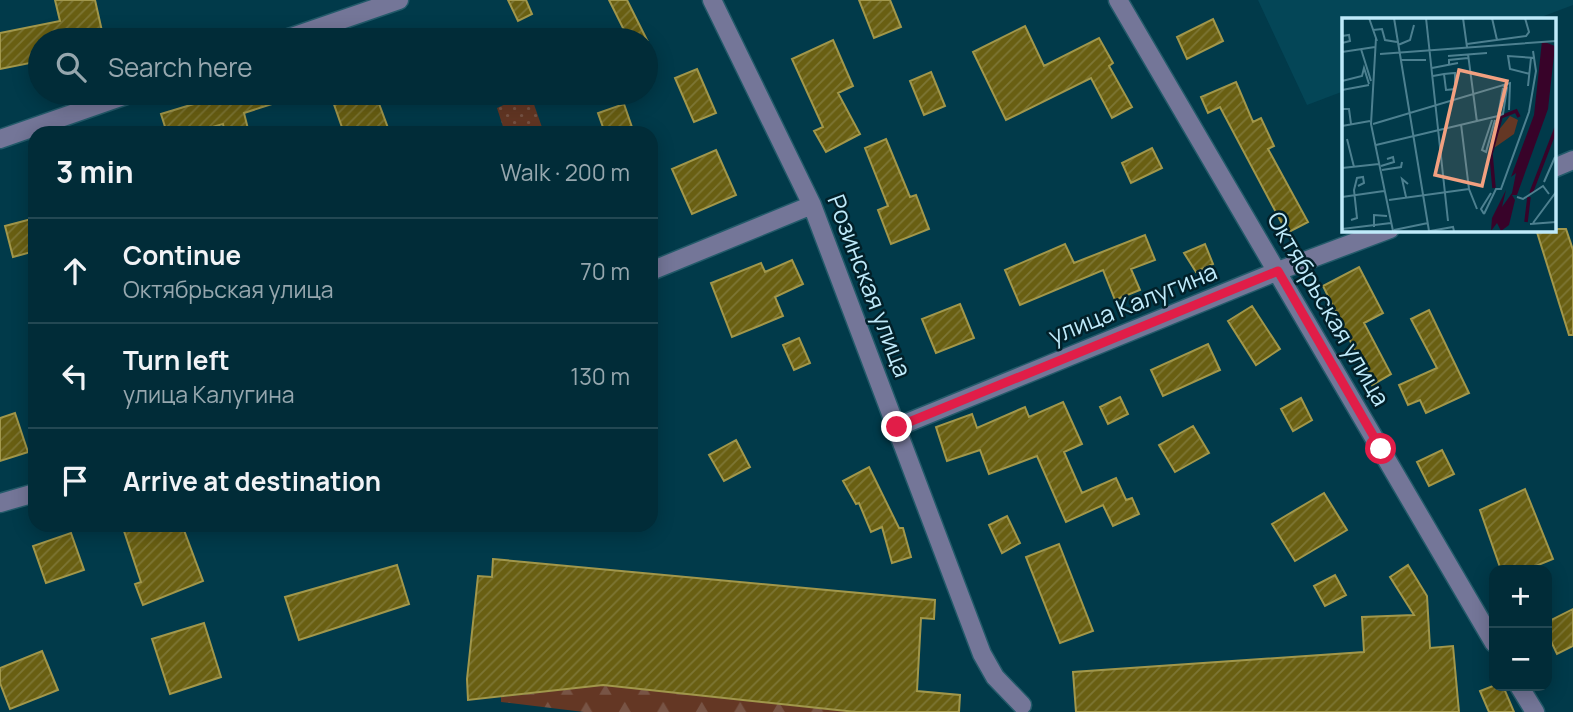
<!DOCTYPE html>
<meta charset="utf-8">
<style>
:root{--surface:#012c38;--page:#0f3843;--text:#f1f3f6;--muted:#96a7ae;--line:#234853}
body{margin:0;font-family:Manrope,sans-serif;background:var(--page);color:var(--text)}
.controls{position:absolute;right:21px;bottom:21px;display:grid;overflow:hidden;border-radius:14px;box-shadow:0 4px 18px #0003}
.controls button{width:63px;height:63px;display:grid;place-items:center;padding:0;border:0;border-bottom:2px solid var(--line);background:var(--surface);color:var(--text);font:35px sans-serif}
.stop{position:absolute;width:21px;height:21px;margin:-16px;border:5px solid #e11d48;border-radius:50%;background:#fff}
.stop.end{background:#e11d48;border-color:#fff;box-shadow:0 2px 7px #0008}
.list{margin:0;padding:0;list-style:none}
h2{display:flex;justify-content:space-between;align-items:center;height:91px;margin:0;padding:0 28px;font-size:30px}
h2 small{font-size:23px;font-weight:400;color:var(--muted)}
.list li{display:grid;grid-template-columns:46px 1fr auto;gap:21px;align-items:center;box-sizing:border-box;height:105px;padding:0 28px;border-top:2px solid var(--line)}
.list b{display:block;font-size:26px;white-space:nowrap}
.list p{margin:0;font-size:23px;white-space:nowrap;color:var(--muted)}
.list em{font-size:23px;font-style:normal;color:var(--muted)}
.icon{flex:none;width:38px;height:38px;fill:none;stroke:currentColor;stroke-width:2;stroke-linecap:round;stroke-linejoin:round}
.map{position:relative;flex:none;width:1573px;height:712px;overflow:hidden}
.search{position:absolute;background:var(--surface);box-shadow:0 4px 18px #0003;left:28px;top:28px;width:630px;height:77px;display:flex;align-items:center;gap:18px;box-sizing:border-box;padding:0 24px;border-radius:38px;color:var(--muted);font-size:26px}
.panel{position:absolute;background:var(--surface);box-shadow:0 4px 18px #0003;left:28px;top:126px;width:630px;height:406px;border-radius:21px}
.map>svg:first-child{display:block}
</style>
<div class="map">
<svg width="1573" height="712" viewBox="0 0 1573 712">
<defs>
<pattern id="forest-firs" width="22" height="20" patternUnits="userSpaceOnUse" patternTransform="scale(1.75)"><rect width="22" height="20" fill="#643724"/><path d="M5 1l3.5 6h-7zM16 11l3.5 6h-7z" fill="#785445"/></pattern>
<pattern id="garden-dots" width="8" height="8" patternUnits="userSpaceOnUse" patternTransform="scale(1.75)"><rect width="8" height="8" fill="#643724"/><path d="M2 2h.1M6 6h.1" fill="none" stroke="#785445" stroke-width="1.8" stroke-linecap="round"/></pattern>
<pattern id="building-hatch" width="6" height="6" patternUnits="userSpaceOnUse" patternTransform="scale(1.75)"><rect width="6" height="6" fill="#695f12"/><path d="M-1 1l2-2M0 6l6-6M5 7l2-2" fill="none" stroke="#7d7635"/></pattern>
</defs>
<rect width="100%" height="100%" fill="#013a4a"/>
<path fill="#044657" d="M1258,0H1573V5L1536,19H1344V91L1307,105Z"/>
<path fill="url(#forest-firs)" d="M603,685L856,712H584L501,702V697Z"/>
<path fill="url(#garden-dots)" d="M530,93L544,133H505L497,108Z"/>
<path fill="url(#building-hatch)" stroke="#a1974b" stroke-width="2" d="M55,0H95L104,40H40V61L0,69V33L60,21Z
M508,0H526L532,14L518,21Z
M609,0H627L647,40H629Z
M859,0H890L901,27L874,38Z
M1213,19L1223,41L1187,59L1177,37Z
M1025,26L1044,66L1099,38L1113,63L1109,66L1132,107L1112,118L1091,78L1006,120L973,52Z
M833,40L853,86L838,93L860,134L826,152L814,131L823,127L792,59Z
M697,69L716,113L694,122L675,78Z
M931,72L945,106L924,115L910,81Z
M1236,82L1253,122L1261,118L1274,146L1268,149L1308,222L1287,233L1220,107L1208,113L1201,97Z
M230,93H296L297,96L244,113L249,133H225L223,124L191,133H167L161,114Z
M330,93H375L388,128L375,133H344Z
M624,104L634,133H605L598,113Z
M886,139L910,197L916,195L929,229L891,244L878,210L888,206L865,148Z
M1152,148L1162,168L1131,183L1122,163Z
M716,150L736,195L692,214L672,169Z
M35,218V251L13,257L5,226Z
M1536,229H1566L1573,250V335H1569Z
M1145,235L1155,260L1131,269L1140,290L1115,300L1103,270L1020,305L1005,270L1065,244L1074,263Z
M1205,244L1213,264L1196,272L1184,253Z
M792,260L803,284L775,297L783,316L732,337L711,283L761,263L765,272Z
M1359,267L1383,313L1364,323L1391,374L1372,385L1323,286Z
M960,304L974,338L936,353L922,319Z
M1252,306L1280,349L1256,365L1228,321Z
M1429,310L1469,393L1426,413L1420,400L1408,405L1399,385L1437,368L1411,319Z
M799,338L810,363L794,370L783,345Z
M1208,344L1220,370L1163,396L1151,370Z
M1120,397L1128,414L1108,424L1100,407Z
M1301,398L1312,420L1293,431L1281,409Z
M1063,402L1082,444L1064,452L1082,493L1116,478L1126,500L1132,498L1139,514L1113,526L1103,505L1066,522L1037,456L989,474L980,450L947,461L936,427L972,414L977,428L1025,407L1029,417Z
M15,413L28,452L0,461V418Z
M1193,426L1209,453L1175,472L1159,445Z
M736,440L750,467L724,481L709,455Z
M1442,450L1454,474L1429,486L1417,462Z
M869,467L899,528H903L911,557L892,563L882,527L871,532L859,503L856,504L843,481Z
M1525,489L1553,559L1526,570H1501L1480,510Z
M1324,493L1347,530L1295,561L1272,524Z
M1007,516L1020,543L1002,553L989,525Z
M122,525H182L203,581L143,605L135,584L141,582Z
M71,533L84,570L46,583L33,546Z
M1059,544L1093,631L1060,643L1026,557Z
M493,559L935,600L934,619L921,618L917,691L960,695L959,712H856L603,685L468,700L467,679L478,576L492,577Z
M397,565L409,604L299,640L285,597Z
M1408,565L1427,596L1430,648L1453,646L1459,712H1076L1073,672L1364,652L1362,617L1414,615L1390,577Z
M1335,575L1346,595L1325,606L1314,586Z
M1573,609V646L1557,654L1547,633V622Z
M204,623L221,677L170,694L152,639Z
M42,651L58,690L10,709L0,683V668Z
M1493,686H1503L1514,712H1489L1480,691Z"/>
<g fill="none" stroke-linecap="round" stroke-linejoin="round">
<g stroke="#235a6a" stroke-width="21">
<path id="minor" d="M712,0L812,205L982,654L995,677L1022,705
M1118,0L1494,643
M283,40L399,0
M0,139L132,93
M1554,168L1573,160
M651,271L812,205
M897,427L1278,271L1390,229
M0,503L35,493
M1519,686L1535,712"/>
</g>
<use href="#minor" stroke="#747698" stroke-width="18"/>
</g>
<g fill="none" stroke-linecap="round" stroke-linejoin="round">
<path stroke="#e11d48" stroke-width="9" d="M897,427L1278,271L1381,449"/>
</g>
<g text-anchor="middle" stroke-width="5" stroke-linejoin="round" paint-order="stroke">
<g font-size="24" fill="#bfeafa" stroke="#022029">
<text transform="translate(869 286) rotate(69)" y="8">Розинская улица</text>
<text transform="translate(1133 304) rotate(-22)" y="8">улица Калугина</text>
<text transform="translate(1328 309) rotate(60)" y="8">Октябрьская улица</text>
</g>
</g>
<g transform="translate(1342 18)">
<rect width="214" height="214" fill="#013a4a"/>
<path d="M168,98L176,102L172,116L152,130L156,113Z" fill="#643724"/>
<path d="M200,23L213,28L206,91L175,177H170L173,182L167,207L159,213L155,205L149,213L150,200L164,172L160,189L170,175L174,155L169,159L192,97Z" fill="#380329"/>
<path fill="none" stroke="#380329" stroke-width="3.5" d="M152,170L149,136L159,99L174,93L177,99M189,175L214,110M184,204L187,179"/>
<path fill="none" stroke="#4d8090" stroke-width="2" d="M27,0L35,23M52,0L87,213M84,0L106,203M121,0L125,29M150,0L155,22M31,12L40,11L43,22L55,24M0,18L7,17L8,23L0,25M34,20L29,106L51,213M125,26L184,18L187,14L183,0M56,27L68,22L72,7M19,31L29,63M0,34L33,29M38,36L214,23M126,36L135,104M106,38L145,35M58,42H84M107,46V42L126,40M90,50L116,45M188,56L168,51L166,38L193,40M91,58L102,56L112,55H113V71L104,72L102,56M0,63L20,58L22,50L27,66M160,67L165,70L161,96L156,98L161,70M186,68L189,40M0,72L27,67M0,91H7L9,106M150,102L140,132L144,134L153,102M31,106L168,65L167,92M119,106L127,171L135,191M0,108L28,103M5,121L12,149M34,127L156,98M39,148L52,144L51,139L45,141M0,150L37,146M40,152L59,149L60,144M202,164L213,139M0,179L42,173M64,179L60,161L66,166M175,179L181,181L201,168L207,176M47,182L127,171M142,196L154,171H159L187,94L194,53L191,33M142,196L139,191L149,175M9,202L15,200L12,172L15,160L21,159L22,165L16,168M191,205L214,174M188,206L214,204M32,209V197L45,198M0,211L49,205M52,212L86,205M88,213L111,209L112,213"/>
<path fill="#f2a080" fill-opacity="0.15" stroke="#f2a080" stroke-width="3.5" d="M117,52L165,63L140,168L93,157Z"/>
<rect width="214" height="214" fill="none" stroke="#bfeafa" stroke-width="3.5"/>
</g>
</svg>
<div class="controls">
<button>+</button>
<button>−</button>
</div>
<div class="stop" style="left:1381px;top:449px"></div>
<div class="stop end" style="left:897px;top:427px"></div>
<div class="search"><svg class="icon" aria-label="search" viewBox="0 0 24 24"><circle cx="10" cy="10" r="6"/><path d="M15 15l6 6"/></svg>Search here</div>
<section class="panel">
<h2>3 min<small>Walk · 200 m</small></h2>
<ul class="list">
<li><svg class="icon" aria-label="ahead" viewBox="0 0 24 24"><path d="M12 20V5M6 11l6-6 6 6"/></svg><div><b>Continue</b><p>Октябрьская улица</p></div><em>70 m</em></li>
<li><svg class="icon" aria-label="left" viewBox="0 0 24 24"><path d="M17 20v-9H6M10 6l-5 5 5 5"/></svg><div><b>Turn left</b><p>улица Калугина</p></div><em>130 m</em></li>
<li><svg class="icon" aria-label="arrive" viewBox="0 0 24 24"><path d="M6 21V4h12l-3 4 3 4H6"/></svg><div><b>Arrive at destination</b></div></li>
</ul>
</section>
</div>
